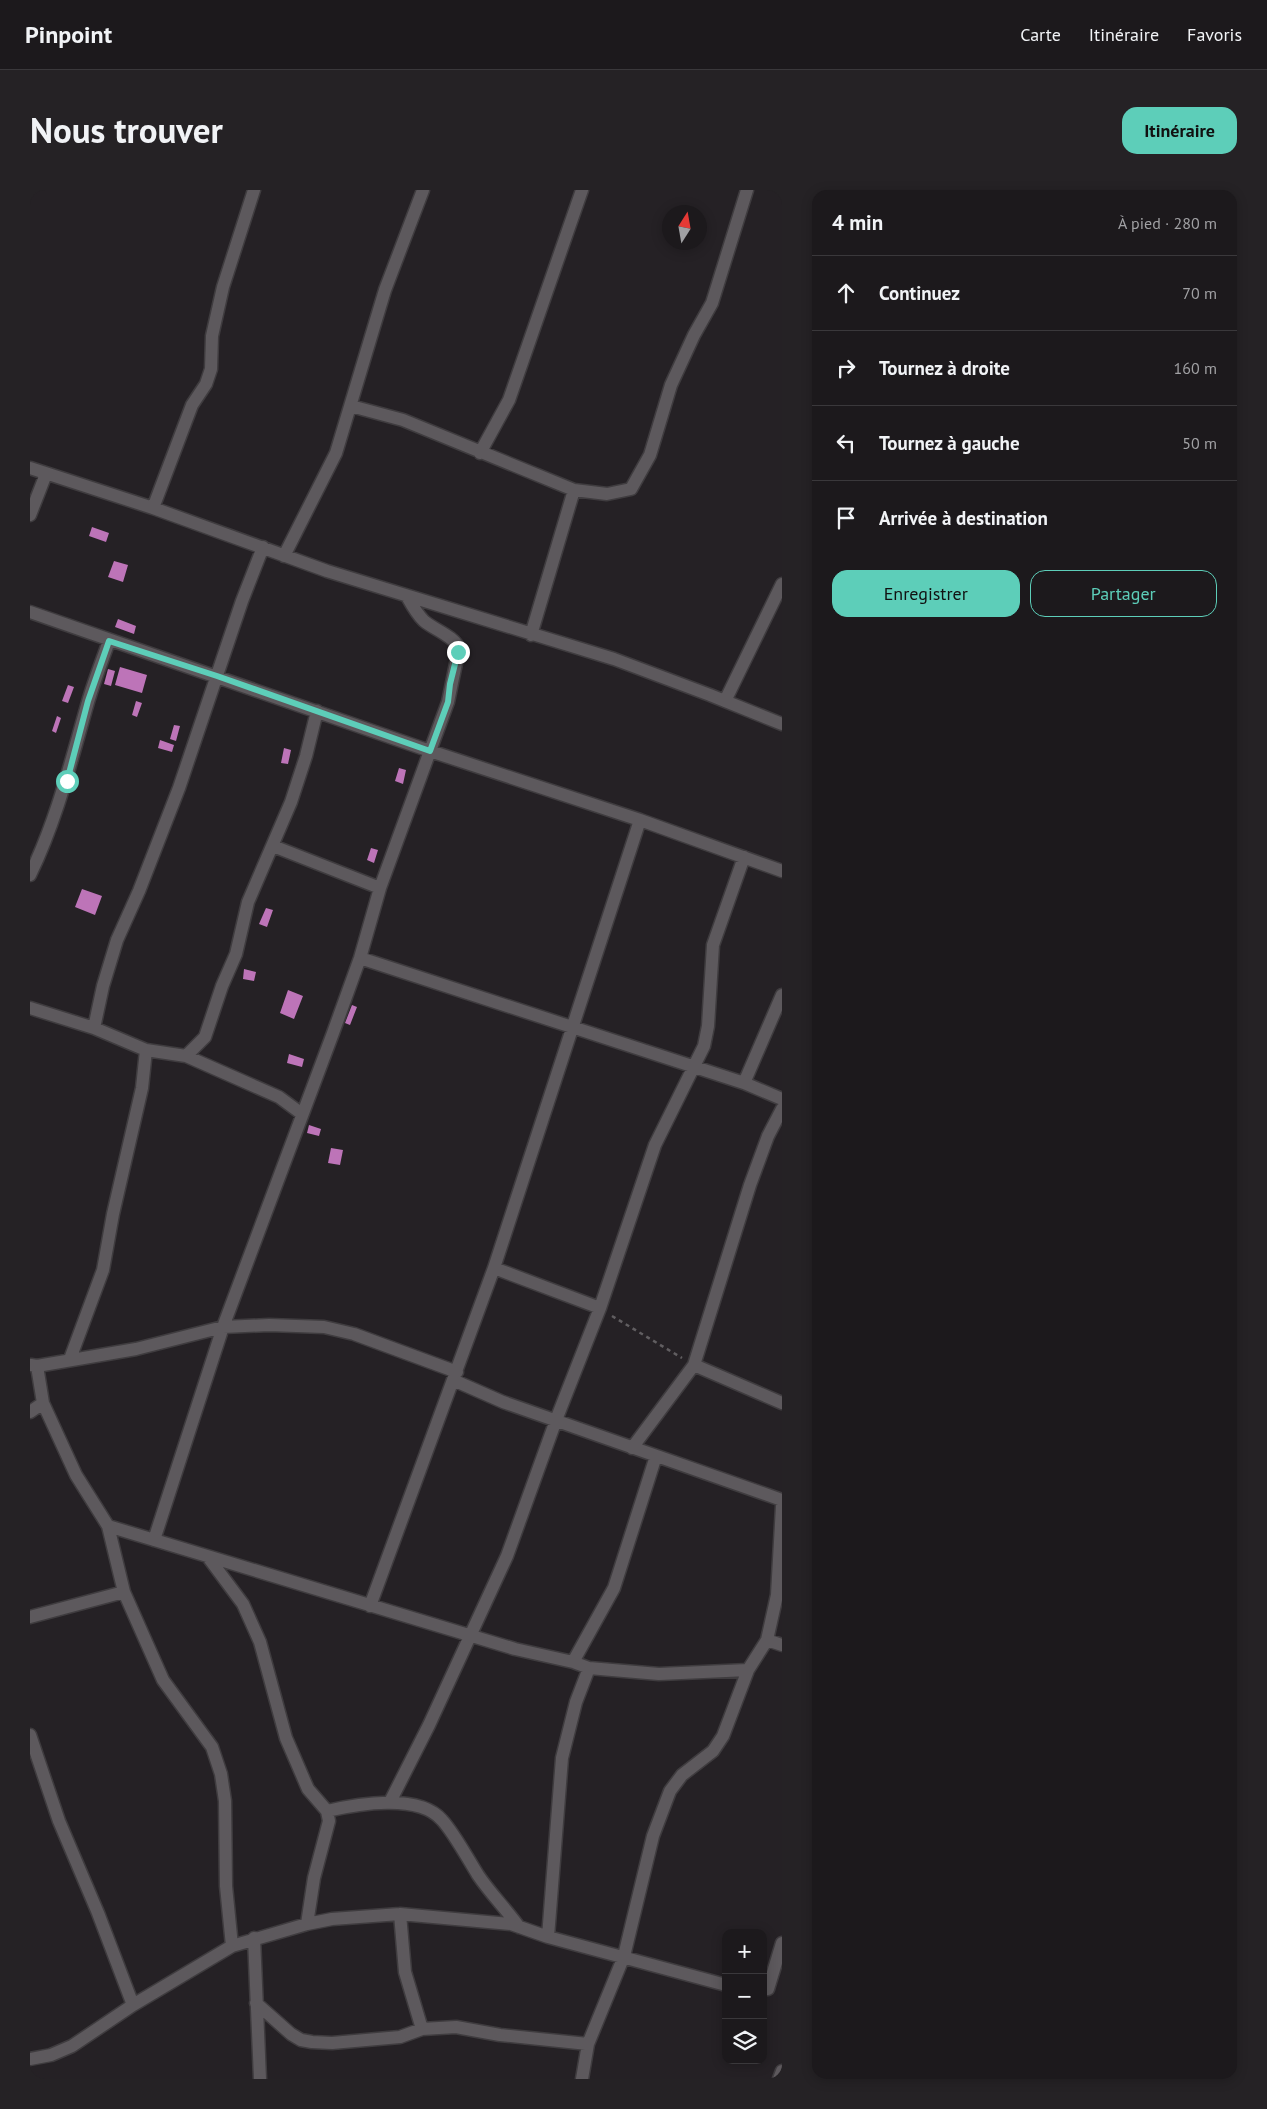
<!DOCTYPE html>
<html lang="fr">
<meta charset="utf-8">
<style>
:root{--surface:#1c191c;--page:#252225;--text:#f1f3f6;--muted:#a0a0a3;--line:#3a383b;--accent:#5dceb9}
body{margin:0;font-family:"PT Sans",sans-serif;background:var(--page);color:var(--text)}
.controls{position:absolute;right:15px;bottom:15px;display:grid;overflow:hidden;border-radius:10px;box-shadow:0 2px 12px #0003}
.controls button{width:45px;height:45px;display:grid;place-items:center;padding:0;border:0;border-bottom:1px solid var(--line);background:var(--surface);color:var(--text);font:25px sans-serif}
.compass{position:absolute;left:632px;top:15px;width:45px;height:45px;border-radius:50%;background:var(--surface);box-shadow:0 2px 12px #0003;rotate:11deg}
.stop{position:absolute;width:15px;height:15px;margin:-11px;border:4px solid #5dceb9;border-radius:50%;background:#fff}
.stop.end{background:#5dceb9;border-color:#fff;box-shadow:0 1px 5px #0008}
.list{margin:0;padding:0;list-style:none}
h2{display:flex;justify-content:space-between;align-items:center;height:65px;margin:0;padding:0 20px;font-size:21px}
h2 small{font-size:16px;font-weight:400;color:var(--muted)}
.list li{display:grid;grid-template-columns:32px 1fr auto;gap:15px;align-items:center;box-sizing:border-box;height:75px;padding:0 20px;border-top:1px solid var(--line)}
.list b{display:block;font-size:19px;white-space:nowrap}
.list em{font-size:16px;font-style:normal;color:var(--muted)}
.actions{display:flex;gap:10px;padding:15px 20px}
.actions a{flex:1;padding:11px 0;border:1px solid var(--accent);border-radius:15px;text-align:center;font-size:18px;color:var(--accent)}
.actions .main{background:var(--accent);color:#111}
.icon{flex:none;width:28px;height:28px;fill:none;stroke:currentColor;stroke-width:2;stroke-linecap:round;stroke-linejoin:round}
.map{position:relative;flex:none;width:752px;height:1889px;overflow:hidden;border-radius:15px}
header{display:flex;align-items:center;gap:30px;box-sizing:border-box;height:70px;padding:0 25px;background:var(--surface);border-bottom:1px solid var(--line)}
header strong{font-size:24px}
nav{display:flex;gap:28px;margin-inline-start:auto;font-size:18px}
.intro{display:flex;align-items:center;justify-content:space-between;box-sizing:border-box;height:120px;padding:0 30px}
h1{margin:0;font-size:35px}
.button{padding:12px 22px;border-radius:15px;background:var(--accent);color:#111;font-size:18px;font-weight:700}
main{display:flex;gap:30px;padding:0 30px}
aside{flex:1;background:var(--surface);border-radius:15px;box-shadow:0 2px 12px #0003}
.map>svg:first-child{display:block}
</style>
<header>
<strong>Pinpoint</strong>
<nav><a>Carte</a><a>Itinéraire</a><a>Favoris</a></nav>
</header>
<div class="intro"><h1>Nous trouver</h1><a class="button">Itinéraire</a></div>
<main>
<div class="map">
<svg width="752" height="1889" viewBox="0 0 752 1889">
<rect width="100%" height="100%" fill="#252125"/>
<path fill="#bd74b8" d="M62,337L79,343L76,352L59,346Z
M84,371L98,375L93,392L78,387Z
M88,429L106,436L104,444L85,437Z
M90,477L117,485L112,503L85,495Z
M78,479L85,481L81,496L74,494Z
M38,495L44,497L38,513L32,511Z
M106,511L112,513L107,527L102,525Z
M27,526L31,528L26,543L22,541Z
M144,535L150,536L146,551L140,549Z
M130,550L144,555L142,562L128,558Z
M254,558L261,560L258,574L251,573Z
M369,578L376,580L373,594L365,591Z
M341,658L348,660L344,673L337,670Z
M52,699L72,706L65,725L45,717Z
M236,718L243,720L237,737L229,734Z
M214,779L226,782L224,791L213,789Z
M258,800L273,806L264,829L250,823Z
M322,815L327,817L320,835L315,833Z
M259,864L274,869L272,877L257,873Z
M279,935L291,939L289,946L277,943Z
M301,958L313,960L310,975L298,973Z"/>
<g fill="none" stroke-linecap="round" stroke-linejoin="round">
<g stroke="#3f3c3f" stroke-width="15">
<path id="minor" d="M321,216L373,230L544,300L577,304L601,299L620,265L641,195L664,145L682,113L717,0
M450,263L479,210L552,0
M0,278L123,318L297,381L584,469L680,505L752,534
M123,318L162,215L176,194L181,179L182,146L193,97L224,0
M0,325L16,284
M254,366L306,263L355,100L393,0
M0,422L400,561L418,512L429,459C426,447 403,439 394,431C387,424 383,417 378,408
M501,445L544,300
M695,511L752,394
M243,656L350,698
M0,685C27,629 41,571 58,512C64,491 72,471 79,451
M330,768L714,893L752,909
M0,818L64,838L116,860L156,866L249,907L272,924
M64,838L73,796L87,750L109,701L149,598L212,411L233,357
M156,866L175,847L192,796L206,764L218,712L261,612L276,566L287,521
M714,893L752,805
M464,1078L570,1118
M40,1169L73,1080L83,1024L112,898L116,860
M1,1175L7,1176L106,1159L193,1137L239,1135L294,1137L324,1144L427,1182
M664,1175L752,1213
M7,1176L13,1213L46,1285L78,1336L94,1402L133,1490L182,1557L191,1584L195,1611L196,1696L202,1756
M423,1190L473,1212L752,1310
M0,1222L13,1213
M602,1258L664,1175L720,995L738,946L752,919
M78,1336L485,1459L543,1472L559,1478L629,1484L718,1480
M124,1350L193,1137L303,843L330,768L350,698L400,561L610,630L752,681
M178,1367L213,1414L230,1452L256,1548L278,1599L297,1621L299,1631L284,1688L277,1734
M340,1416L464,1078L610,630
M0,1427L94,1402
M737,1450L752,1455
M543,1472L584,1398L626,1266
M0,1545L29,1631L68,1723L103,1815
M360,1612L399,1535L477,1366L526,1230L570,1118L625,955L674,856L678,836L683,755L714,667
M297,1621C327,1614 389,1603 412,1630C424,1643 438,1669 448,1685C460,1703 476,1719 489,1737
M370,1724L375,1782L392,1839
M518,1747L532,1568L546,1512L559,1478
M224,1748L230,1889
M738,1799L752,1753
M226,1813L261,1844L271,1850L282,1852L302,1853L370,1847L392,1839L426,1837L470,1845L558,1854
M0,1869L21,1865L42,1856L103,1815L202,1756L277,1734L302,1729L370,1724L481,1734L518,1747L696,1795
M552,1889L558,1854L594,1766L623,1646L640,1601L652,1585L683,1561L693,1546L718,1480L737,1450L747,1405L752,1316
M749,1889L752,1881"/>
</g>
<path stroke="#615e61" stroke-width="2.5" stroke-dasharray="4 4" stroke-linecap="butt" d="M582,1126L652,1168"/>
<use href="#minor" stroke="#5d595d" stroke-width="12"/>
</g>
<g fill="none" stroke-linecap="round" stroke-linejoin="round">
<path stroke="#5dceb9" stroke-width="6" d="M37,591L58,511L79,451L187,486L400,561L418,512L420,494L428,462"/>
</g>
</svg>
<div class="controls">
<button>+</button>
<button>−</button>
<button><svg class="icon" aria-label="layers" viewBox="0 0 24 24"><path d="M12 4l9 5-9 5-9-5zM3 14l9 5 9-5"/></svg></button>
</div>
<svg class="compass" viewBox="-18 -18 36 36"><path d="M0-13l5 13h-10z" fill="#e53935"/><path d="M0 13l5-13h-10z" fill="#a0a0a3"/></svg>
<div class="stop" style="left:37px;top:591px"></div>
<div class="stop end" style="left:428px;top:462px"></div>
</div>
<aside>
<h2>4 min<small>À pied · 280 m</small></h2>
<ul class="list">
<li><svg class="icon" aria-label="ahead" viewBox="0 0 24 24"><path d="M12 20V5M6 11l6-6 6 6"/></svg><div><b>Continuez</b></div><em>70 m</em></li>
<li><svg class="icon" aria-label="right" viewBox="0 0 24 24"><path d="M7 20v-9h11M14 6l5 5-5 5"/></svg><div><b>Tournez à droite</b></div><em>160 m</em></li>
<li><svg class="icon" aria-label="left" viewBox="0 0 24 24"><path d="M17 20v-9H6M10 6l-5 5 5 5"/></svg><div><b>Tournez à gauche</b></div><em>50 m</em></li>
<li><svg class="icon" aria-label="arrive" viewBox="0 0 24 24"><path d="M6 21V4h12l-3 4 3 4H6"/></svg><div><b>Arrivée à destination</b></div></li>
</ul>
<div class="actions"><a class="main">Enregistrer</a><a>Partager</a></div>
</aside>
</main>
